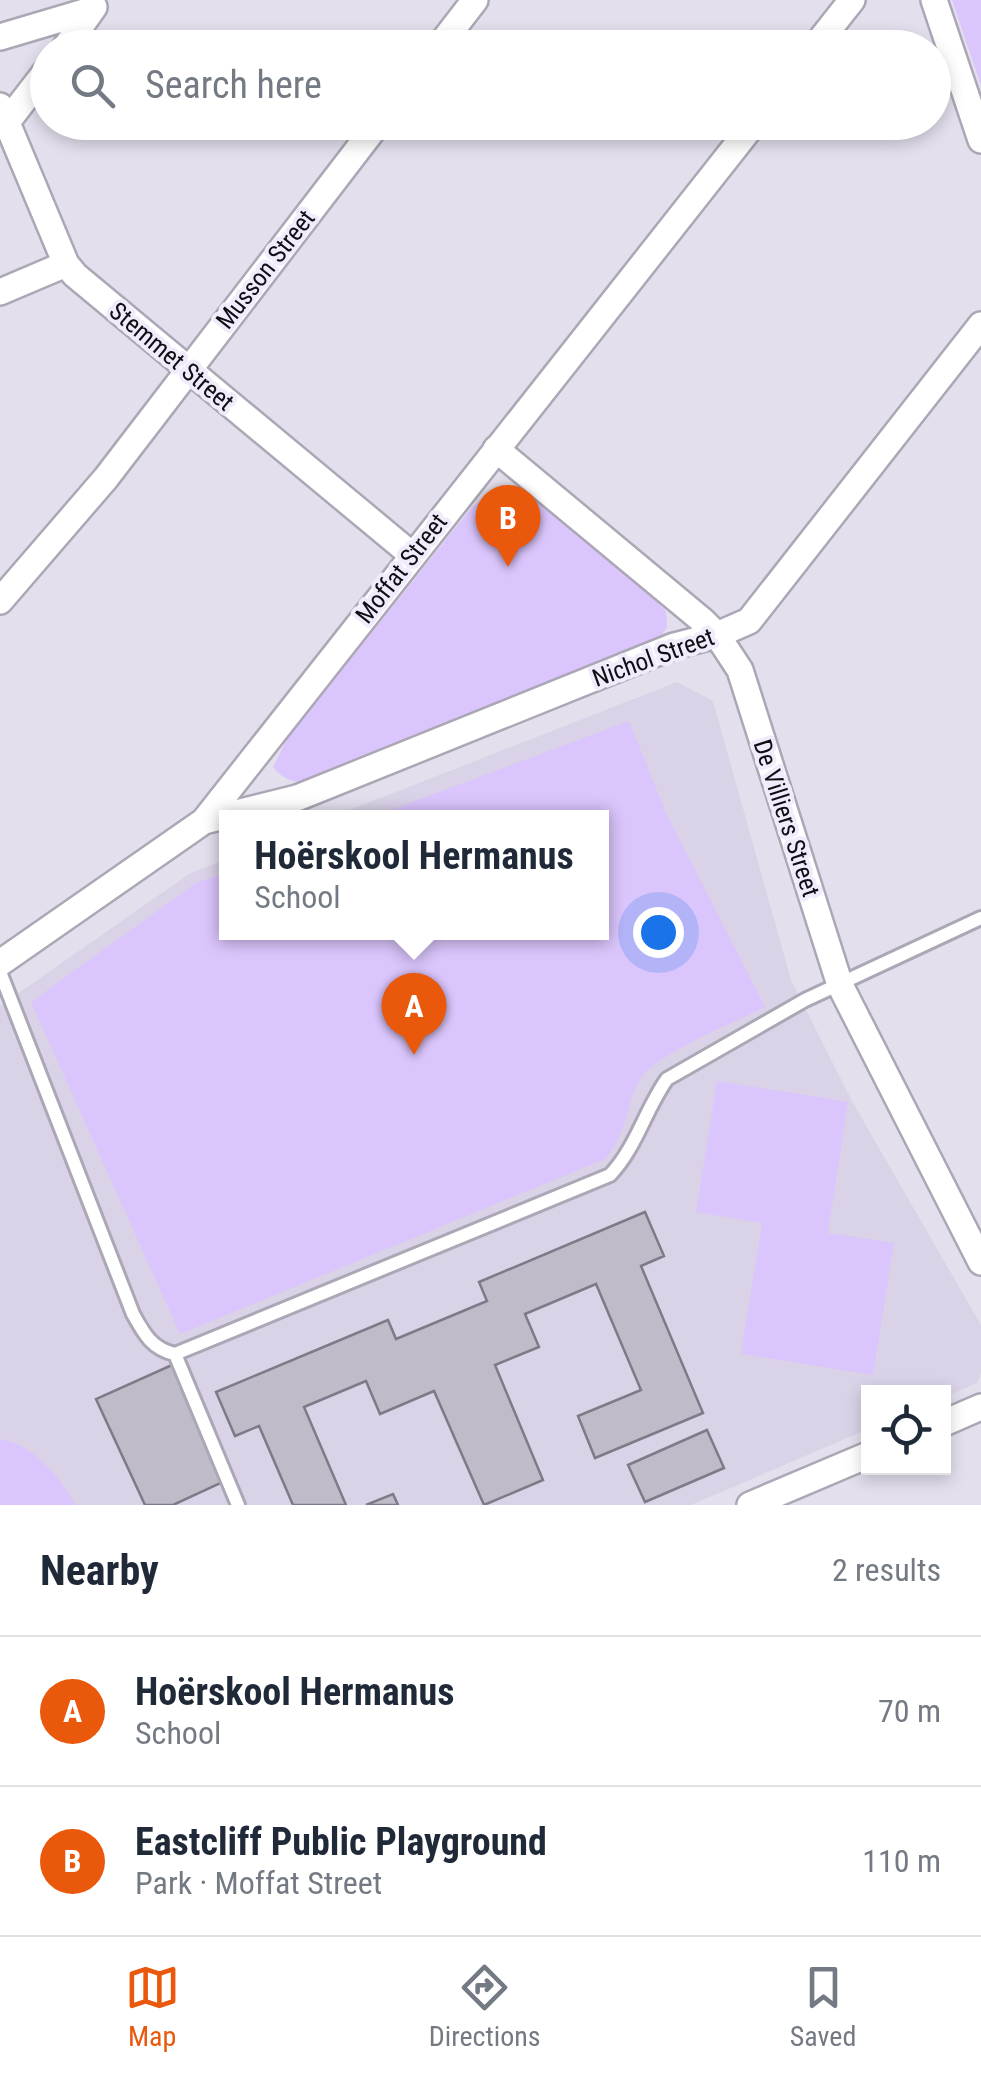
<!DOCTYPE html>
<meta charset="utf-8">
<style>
:root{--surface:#fff;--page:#f6f6f7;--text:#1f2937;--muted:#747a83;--line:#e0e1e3;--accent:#ea580c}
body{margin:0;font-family:"Roboto Condensed",sans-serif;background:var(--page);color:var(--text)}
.controls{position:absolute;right:30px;bottom:30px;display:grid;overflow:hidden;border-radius:0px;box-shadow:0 5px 15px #0003}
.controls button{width:90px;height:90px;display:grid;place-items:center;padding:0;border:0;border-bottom:2px solid var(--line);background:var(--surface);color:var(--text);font:50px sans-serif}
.you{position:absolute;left:658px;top:932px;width:35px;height:35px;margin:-25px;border:8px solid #fff;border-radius:50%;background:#1a73e8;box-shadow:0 0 0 15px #1a73e833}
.badge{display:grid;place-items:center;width:65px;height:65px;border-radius:50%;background:var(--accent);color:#fff;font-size:32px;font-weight:700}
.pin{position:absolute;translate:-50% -82px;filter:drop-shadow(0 2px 5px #0008)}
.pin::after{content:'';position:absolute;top:52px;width:35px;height:30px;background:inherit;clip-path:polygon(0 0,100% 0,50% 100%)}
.popup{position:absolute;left:219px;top:810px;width:390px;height:130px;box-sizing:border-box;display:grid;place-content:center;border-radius:0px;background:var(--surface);filter:drop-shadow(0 2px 8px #0005);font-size:32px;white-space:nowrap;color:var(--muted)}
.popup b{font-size:38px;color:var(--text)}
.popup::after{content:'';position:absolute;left:50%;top:100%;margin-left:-20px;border:20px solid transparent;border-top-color:var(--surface)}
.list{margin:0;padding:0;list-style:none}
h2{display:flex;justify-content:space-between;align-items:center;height:130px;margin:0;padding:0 40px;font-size:42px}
h2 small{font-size:32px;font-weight:400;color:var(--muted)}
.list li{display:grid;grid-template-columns:65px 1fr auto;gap:30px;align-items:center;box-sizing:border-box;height:150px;padding:0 40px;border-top:2px solid var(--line)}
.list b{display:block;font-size:38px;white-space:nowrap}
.list p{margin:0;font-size:32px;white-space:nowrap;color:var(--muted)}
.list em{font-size:32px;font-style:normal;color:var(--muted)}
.icon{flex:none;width:55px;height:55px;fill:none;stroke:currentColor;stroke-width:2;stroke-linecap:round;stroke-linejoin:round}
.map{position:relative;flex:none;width:981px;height:1505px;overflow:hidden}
.search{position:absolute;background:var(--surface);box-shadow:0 5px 15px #0003;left:30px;right:30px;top:30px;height:110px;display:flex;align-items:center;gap:25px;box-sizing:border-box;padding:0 35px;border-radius:55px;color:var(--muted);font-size:38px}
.sheet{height:430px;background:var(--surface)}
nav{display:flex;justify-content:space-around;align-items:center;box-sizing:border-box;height:140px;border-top:2px solid var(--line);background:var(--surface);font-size:28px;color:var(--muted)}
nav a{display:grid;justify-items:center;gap:5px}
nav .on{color:var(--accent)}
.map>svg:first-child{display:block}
</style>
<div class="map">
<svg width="981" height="1505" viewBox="0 0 981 1505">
<rect width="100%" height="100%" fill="#e4dfed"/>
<path fill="#dad2e7" d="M677,682L713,701L791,980L853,1103L981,1325V1373L977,1383L944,1397V1392H868V1429L691,1505H0V1006L189,874L226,859V932H602V818L332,817Z"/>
<path fill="#dac5fc" d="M952,0H981V86Z
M513,489L535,495L652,595L666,612L667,627L660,638L339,772C311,779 294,792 273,767L287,739L472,507L487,495Z
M629,721L665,811L765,1007C736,1022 652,1055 639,1081C624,1110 629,1130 605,1159L180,1334L31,1002L196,883L226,872V932H602V818L372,817Z
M717,1081L848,1102L828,1233L894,1243L873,1375L741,1354L762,1223L696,1212Z
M0,1439C36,1446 57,1475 76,1505H0Z"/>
<path fill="#c0bbc9" stroke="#7f7a87" stroke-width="2.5" d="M645,1212L664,1256L641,1266L703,1413L595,1458L578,1416L641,1390L596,1284L525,1314L539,1347L495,1365L543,1480L484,1505L434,1391L380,1414L366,1381L304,1407L346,1505H293L259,1426L235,1436L216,1392L388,1320L396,1339L487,1301L479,1282Z
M172,1365L225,1481L173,1505H145L96,1399Z
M707,1430L724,1468L645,1502L628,1465Z
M393,1494L398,1505H366Z"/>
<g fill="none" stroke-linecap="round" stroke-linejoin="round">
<g stroke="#aca7b5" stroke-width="18">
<path id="service" d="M0,972L133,1314C144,1334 152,1349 175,1354L610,1175C636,1148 645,1110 667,1079L805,1000L981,918
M175,1354L238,1505"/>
</g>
<g stroke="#aca7b5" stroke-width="30">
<path id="minor" d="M934,0L981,140
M0,37L91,10
M65,48L94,7
M438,48L475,0
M814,48L852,0
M0,106L66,264L75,275L412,555
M7,122L48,69
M0,292L66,264
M496,449L703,621L717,635L740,670L840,985L981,1262
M0,601L106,478L379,122
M204,821L297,798L674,646L717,635L749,621L981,325
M0,963L204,821L755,122
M944,1423L981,1407
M750,1505L868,1455"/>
</g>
<use href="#service" stroke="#fff" stroke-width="12"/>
<use href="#minor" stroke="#fff" stroke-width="25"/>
</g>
<g text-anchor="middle" stroke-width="8" stroke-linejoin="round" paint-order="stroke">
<g font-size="25" fill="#100e13" stroke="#f1ecfb">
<text transform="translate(265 269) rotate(-52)" y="9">Musson Street</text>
<text transform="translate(172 356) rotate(40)" y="9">Stemmet Street</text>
<text transform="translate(401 568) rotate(-52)" y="9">Moffat Street</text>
<text transform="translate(653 657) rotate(-20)" y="9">Nichol Street</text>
<text transform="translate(787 818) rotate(72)" y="9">De Villiers Street</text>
</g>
</g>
</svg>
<div class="controls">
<button><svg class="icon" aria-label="locate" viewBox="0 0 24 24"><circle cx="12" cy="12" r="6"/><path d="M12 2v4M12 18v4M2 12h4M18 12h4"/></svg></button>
</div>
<div class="you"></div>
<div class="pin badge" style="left:414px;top:1055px">A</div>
<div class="popup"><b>Hoërskool Hermanus</b>School</div>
<div class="pin badge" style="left:508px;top:567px">B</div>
<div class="search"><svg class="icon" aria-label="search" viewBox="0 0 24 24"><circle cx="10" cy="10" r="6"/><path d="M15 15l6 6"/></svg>Search here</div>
</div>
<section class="sheet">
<h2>Nearby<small>2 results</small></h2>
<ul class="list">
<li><span class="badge">A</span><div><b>Hoërskool Hermanus</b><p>School</p></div><em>70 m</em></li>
<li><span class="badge">B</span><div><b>Eastcliff Public Playground</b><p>Park · Moffat Street</p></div><em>110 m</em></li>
</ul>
</section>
<nav>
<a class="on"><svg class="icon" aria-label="map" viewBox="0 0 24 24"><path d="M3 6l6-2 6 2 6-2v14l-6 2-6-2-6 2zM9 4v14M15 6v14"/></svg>Map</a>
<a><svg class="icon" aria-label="directions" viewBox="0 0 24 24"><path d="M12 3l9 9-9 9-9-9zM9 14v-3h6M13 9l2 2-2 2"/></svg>Directions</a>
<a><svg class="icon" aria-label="saved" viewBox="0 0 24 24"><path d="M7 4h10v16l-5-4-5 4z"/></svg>Saved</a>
</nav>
